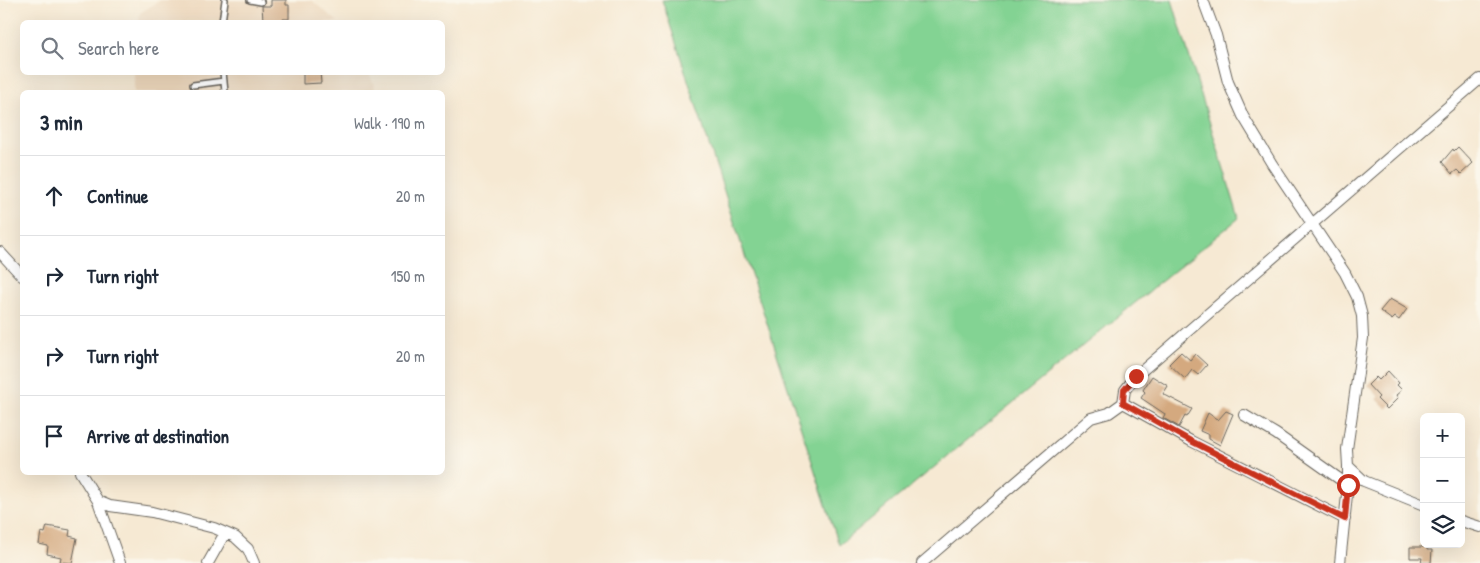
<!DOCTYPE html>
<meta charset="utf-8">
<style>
:root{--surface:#fff;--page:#f6f6f7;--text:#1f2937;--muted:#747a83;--line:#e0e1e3}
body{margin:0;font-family:"Patrick Hand",sans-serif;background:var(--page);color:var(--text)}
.controls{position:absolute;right:15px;bottom:15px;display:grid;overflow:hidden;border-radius:8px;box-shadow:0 5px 20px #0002}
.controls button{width:45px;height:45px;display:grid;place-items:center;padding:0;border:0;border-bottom:1px solid var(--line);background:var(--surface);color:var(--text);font:25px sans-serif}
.stop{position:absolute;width:15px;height:15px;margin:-11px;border:4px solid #c8321e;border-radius:50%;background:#fff}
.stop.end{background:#c8321e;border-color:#fff;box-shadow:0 1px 5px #0008}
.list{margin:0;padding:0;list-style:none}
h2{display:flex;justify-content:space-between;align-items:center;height:65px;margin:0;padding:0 20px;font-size:21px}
h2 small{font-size:16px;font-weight:400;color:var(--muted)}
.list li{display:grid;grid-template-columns:32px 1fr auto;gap:15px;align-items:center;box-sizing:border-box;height:80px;padding:0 20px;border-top:1px solid var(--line)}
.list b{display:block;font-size:19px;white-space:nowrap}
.list em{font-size:16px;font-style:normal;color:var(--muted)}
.icon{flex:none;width:28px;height:28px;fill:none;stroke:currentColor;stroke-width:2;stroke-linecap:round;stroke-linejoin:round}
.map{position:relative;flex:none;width:1480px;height:563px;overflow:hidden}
.search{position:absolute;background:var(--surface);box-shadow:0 5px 20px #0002;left:20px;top:20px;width:425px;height:55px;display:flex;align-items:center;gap:12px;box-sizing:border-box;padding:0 18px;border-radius:8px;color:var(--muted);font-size:19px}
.panel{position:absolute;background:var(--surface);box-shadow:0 5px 20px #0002;left:20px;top:90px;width:425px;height:385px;border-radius:8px}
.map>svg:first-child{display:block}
</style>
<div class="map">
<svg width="1480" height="563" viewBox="0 0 1480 563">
<rect width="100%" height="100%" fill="#fbf7ec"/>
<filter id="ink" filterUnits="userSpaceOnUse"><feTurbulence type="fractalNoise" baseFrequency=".02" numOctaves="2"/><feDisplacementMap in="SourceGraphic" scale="10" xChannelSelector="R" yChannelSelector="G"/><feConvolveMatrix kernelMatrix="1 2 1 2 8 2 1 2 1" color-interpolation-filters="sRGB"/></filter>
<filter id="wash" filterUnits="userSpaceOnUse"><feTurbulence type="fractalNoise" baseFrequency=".0096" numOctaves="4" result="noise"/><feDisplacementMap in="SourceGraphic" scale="20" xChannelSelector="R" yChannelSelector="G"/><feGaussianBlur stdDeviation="1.12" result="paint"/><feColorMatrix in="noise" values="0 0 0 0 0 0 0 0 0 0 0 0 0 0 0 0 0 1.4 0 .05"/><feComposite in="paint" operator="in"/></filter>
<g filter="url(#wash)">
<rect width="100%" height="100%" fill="#f6e9d3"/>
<path fill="#edd7bb" d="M161,0H311L338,22H139L140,13Z
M134,73H369L374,85L375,92H134Z"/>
<path fill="#83d393" stroke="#507858" d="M662,0H1172L1239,218L839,545Z"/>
<g id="blocks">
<path fill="#d4a97f" d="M271,0H286V5H289V19H283V22H265V20H263L262,6H271Z
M303,72H320L321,83L303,84Z
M1458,147L1473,163L1461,174L1457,170L1452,174L1442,162L1453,149L1454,151Z
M1390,299L1407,309L1399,320L1395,317L1392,320L1380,311Z
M1181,352L1190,360L1195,354L1207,365L1198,375L1192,370L1185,379L1169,364Z
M1388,371L1399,383L1397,385L1402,390L1396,395L1398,398L1387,409L1377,399L1379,397L1368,385L1376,377L1379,380Z
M1152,376L1168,386L1163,394L1192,409L1187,417L1185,416L1179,427L1163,418L1165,414L1141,398L1145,392L1143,390Z
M1226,411L1233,414L1220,445L1209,439V435L1200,431L1208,413L1218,420Z
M47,526L70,530L69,536L77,538L72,563L60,562L61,557L47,554L48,546L39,544L41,532L45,533Z
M1410,547H1427V550H1432L1431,563H1421L1422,558H1410Z"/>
</g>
</g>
<g filter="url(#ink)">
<use href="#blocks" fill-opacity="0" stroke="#68645c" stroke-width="1"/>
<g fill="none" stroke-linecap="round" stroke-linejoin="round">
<g stroke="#68645c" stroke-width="8">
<path id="lane" d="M250,0L261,2
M222,22L225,0
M223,72L225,92
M193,85L224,81"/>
</g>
<g stroke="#68645c" stroke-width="12">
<path id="street" d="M1203,0L1216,35L1228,82L1243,116L1272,164L1345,273L1357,297L1362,316L1363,338L1347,449L1348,466L1364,481L1424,505
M0,252L22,276
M1123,403L1125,390L1136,376L1480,79
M1123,403L1191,441L1345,519
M1244,415L1276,434L1348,485
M80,472L98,501L110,506L152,512L214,528L235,537L248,549L254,563
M98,501L120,563
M1461,521L1480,527
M208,563L225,533
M922,563L1091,418L1109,413L1123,403
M1340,563L1348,485V466"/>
</g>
<use href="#lane" stroke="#fff" stroke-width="5"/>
<use href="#street" stroke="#fff" stroke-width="10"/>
</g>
</g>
<g fill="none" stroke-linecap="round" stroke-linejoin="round" filter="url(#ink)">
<path stroke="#c8321e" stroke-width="6" d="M1136,376L1124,390L1123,403L1191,441L1345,519L1348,485"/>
</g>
</svg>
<div class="controls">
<button>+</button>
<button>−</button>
<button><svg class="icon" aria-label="layers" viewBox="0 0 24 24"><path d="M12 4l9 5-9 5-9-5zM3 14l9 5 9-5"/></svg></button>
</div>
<div class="stop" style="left:1348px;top:485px"></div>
<div class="stop end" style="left:1136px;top:376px"></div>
<div class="search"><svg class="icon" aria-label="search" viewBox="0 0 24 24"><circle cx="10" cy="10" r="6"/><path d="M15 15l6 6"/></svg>Search here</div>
<section class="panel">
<h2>3 min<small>Walk · 190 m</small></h2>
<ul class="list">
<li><svg class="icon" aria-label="ahead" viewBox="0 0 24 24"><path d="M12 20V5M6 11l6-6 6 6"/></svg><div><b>Continue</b></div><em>20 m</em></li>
<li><svg class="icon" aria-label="right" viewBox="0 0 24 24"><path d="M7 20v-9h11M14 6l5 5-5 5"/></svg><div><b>Turn right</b></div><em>150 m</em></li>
<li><svg class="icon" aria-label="right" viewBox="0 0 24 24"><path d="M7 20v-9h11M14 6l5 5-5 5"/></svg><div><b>Turn right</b></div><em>20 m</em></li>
<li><svg class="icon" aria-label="arrive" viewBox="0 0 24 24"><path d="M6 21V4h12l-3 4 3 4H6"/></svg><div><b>Arrive at destination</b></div></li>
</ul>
</section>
</div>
